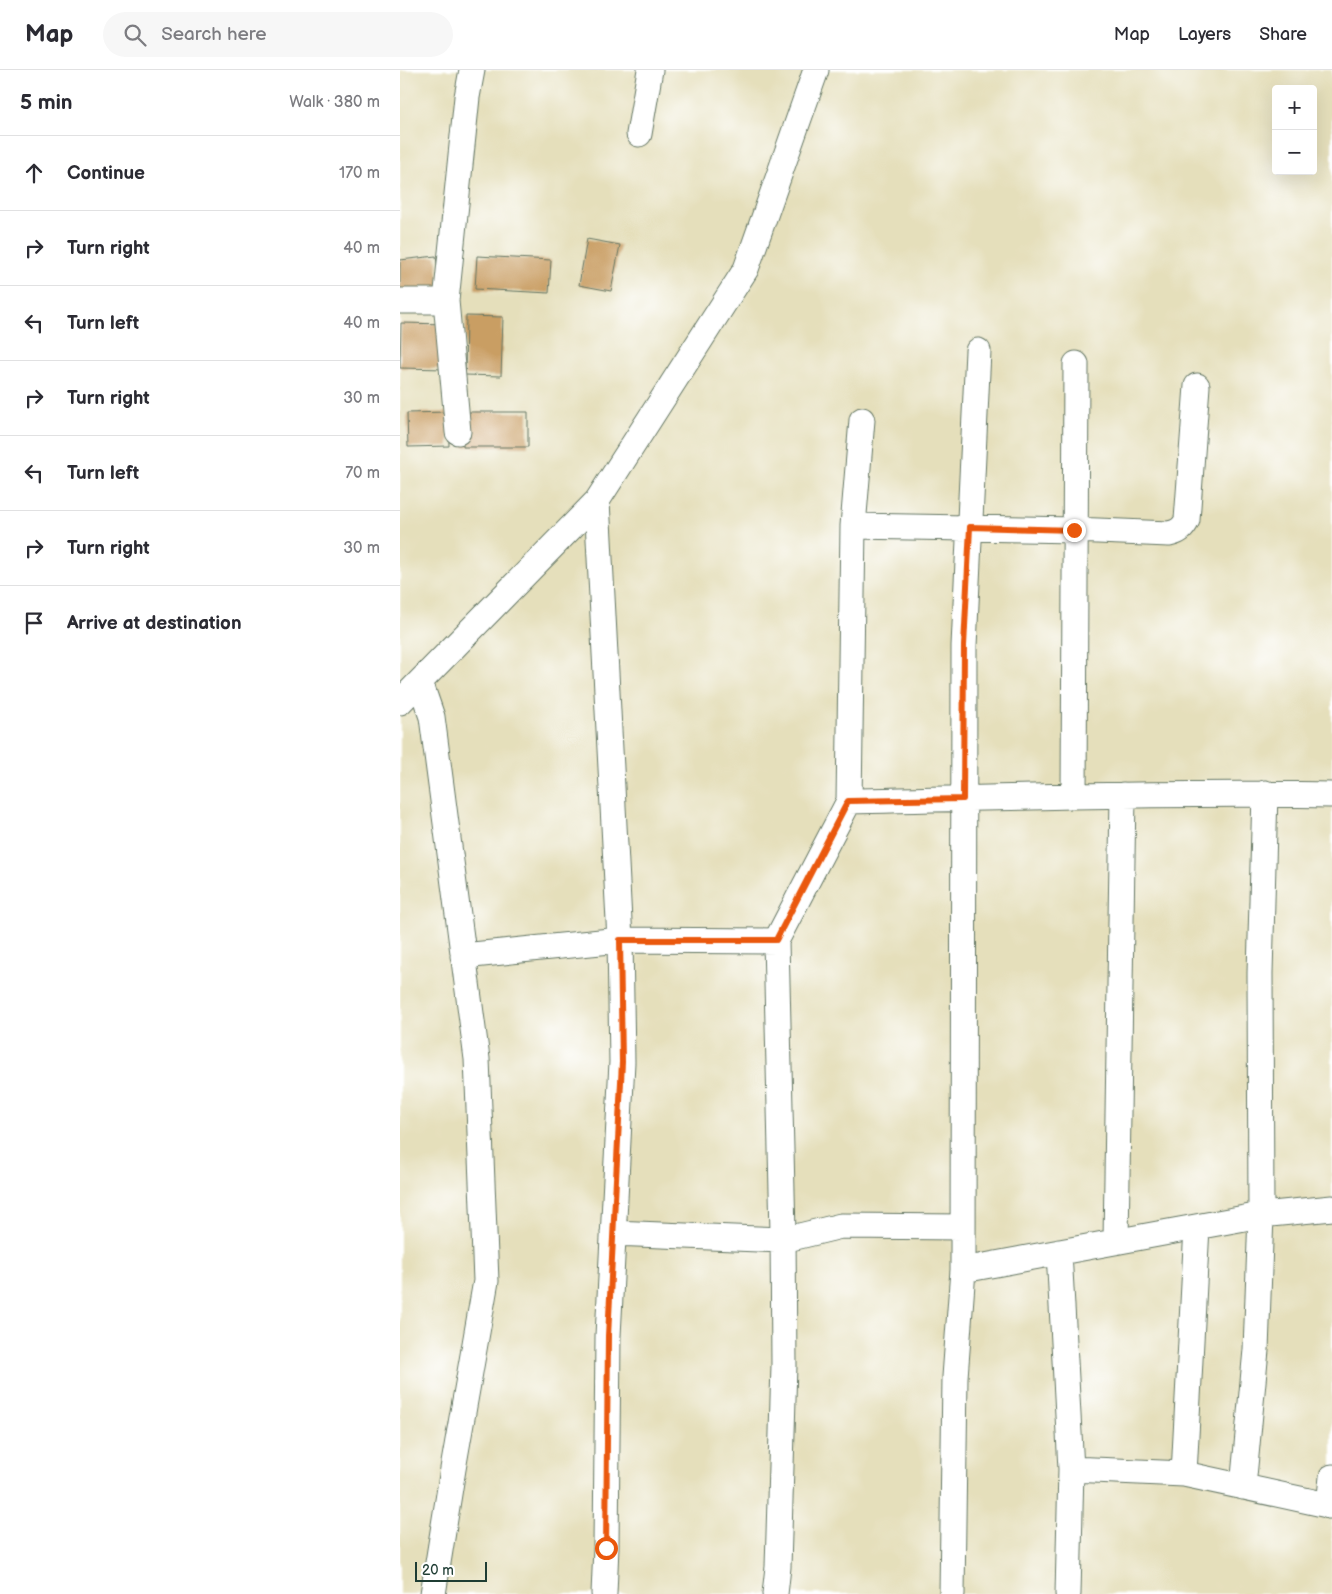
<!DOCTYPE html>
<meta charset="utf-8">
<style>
:root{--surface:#fff;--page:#f7f7f7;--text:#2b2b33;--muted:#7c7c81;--line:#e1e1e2}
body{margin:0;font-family:"Balsamiq Sans",sans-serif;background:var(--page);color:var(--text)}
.controls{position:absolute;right:15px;top:15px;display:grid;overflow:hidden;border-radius:5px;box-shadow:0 5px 20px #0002}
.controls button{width:45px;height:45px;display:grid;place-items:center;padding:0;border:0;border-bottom:1px solid var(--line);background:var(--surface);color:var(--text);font:25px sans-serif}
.scale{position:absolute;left:15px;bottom:12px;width:72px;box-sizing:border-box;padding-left:5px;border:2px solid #1f3d34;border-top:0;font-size:14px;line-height:18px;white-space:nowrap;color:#1f3d34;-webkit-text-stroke:4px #fff;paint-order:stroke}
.stop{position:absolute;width:15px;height:15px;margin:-11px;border:4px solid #ea580c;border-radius:50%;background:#fff}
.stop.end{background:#ea580c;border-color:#fff;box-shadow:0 1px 5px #0008}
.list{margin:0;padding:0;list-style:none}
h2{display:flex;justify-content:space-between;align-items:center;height:65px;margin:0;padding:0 20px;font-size:21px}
h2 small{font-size:16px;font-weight:400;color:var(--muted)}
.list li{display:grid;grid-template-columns:32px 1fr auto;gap:15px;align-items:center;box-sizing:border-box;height:75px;padding:0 20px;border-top:1px solid var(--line)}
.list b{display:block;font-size:19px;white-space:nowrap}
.list em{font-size:16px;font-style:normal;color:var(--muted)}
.icon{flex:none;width:28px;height:28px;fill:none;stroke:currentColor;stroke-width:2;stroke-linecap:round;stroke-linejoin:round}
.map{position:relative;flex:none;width:932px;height:1524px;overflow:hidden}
header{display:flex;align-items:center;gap:30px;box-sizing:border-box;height:70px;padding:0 25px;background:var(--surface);border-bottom:1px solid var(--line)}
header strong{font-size:24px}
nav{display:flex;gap:28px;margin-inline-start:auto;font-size:18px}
.search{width:350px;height:45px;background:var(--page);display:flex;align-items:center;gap:12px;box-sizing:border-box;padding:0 18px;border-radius:28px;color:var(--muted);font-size:19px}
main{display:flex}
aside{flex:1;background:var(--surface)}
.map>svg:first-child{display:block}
</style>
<header>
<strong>Map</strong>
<div class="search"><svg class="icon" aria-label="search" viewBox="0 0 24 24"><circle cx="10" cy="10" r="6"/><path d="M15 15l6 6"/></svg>Search here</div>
<nav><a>Map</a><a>Layers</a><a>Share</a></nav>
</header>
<main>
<aside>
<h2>5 min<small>Walk · 380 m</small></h2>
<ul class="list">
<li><svg class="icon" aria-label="ahead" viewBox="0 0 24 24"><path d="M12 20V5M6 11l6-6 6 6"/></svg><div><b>Continue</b></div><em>170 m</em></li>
<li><svg class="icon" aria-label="right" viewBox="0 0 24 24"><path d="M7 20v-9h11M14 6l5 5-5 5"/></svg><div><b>Turn right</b></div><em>40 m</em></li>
<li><svg class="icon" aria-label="left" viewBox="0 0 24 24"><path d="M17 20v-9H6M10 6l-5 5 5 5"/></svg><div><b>Turn left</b></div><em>40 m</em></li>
<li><svg class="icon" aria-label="right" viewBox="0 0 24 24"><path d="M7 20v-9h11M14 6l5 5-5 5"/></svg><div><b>Turn right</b></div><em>30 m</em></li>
<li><svg class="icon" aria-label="left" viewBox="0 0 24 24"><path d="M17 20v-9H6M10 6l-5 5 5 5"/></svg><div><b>Turn left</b></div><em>70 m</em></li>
<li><svg class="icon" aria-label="right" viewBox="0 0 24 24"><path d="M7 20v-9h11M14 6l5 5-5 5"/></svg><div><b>Turn right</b></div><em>30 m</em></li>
<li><svg class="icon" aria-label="arrive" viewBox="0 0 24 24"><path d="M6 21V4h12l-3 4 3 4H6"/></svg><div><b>Arrive at destination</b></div></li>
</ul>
</aside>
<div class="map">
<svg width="932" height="1524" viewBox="0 0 932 1524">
<rect width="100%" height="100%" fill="#fff"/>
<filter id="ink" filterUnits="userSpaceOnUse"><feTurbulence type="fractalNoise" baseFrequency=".02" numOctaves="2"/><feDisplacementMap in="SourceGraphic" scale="10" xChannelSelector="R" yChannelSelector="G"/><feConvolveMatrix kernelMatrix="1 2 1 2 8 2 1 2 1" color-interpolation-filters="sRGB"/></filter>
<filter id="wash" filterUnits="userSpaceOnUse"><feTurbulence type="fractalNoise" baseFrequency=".0096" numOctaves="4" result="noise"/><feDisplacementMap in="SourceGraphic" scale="20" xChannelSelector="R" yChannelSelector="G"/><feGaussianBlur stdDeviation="1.12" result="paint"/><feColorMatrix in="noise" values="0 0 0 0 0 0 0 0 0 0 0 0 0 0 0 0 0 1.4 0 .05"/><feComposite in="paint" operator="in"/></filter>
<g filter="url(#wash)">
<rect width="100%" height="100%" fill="#e5dfbb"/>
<g id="blocks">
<path fill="#c99e64" d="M187,169L220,175L211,221L179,215Z
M36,186L40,219L0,224V190Z
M77,186L151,190L149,223L75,219Z
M66,246L103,247L101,306L65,305Z
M1,253L47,254L45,299L0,298Z
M48,342L49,376L8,377L7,343Z
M64,342H128V377H63Z"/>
</g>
</g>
<g filter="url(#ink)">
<use href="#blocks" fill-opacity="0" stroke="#647663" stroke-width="1"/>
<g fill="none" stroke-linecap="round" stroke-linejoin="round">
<g stroke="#647663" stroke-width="27">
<path id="minor" d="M239,64L250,0
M0,231H46L58,362
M46,231L67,27L72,0
M462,350L453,456L449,731C610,728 771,722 932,725
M197,431L220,870L222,992L208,1266L206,1477L204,1524
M453,456L674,460L769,464C778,462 783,459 787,450L797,316
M20,612L32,647L77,989L86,1211L53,1399L33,1524
M0,632L197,431L346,199L416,0
M674,726L676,294
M63,886L220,870L376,871L449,731
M213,1163L383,1170L441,1156L563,1157
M716,1171L723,725
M659,1182L671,1399L784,1404L932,1436
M563,1200L861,1145L932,1138
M784,1404L797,1157
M843,1417L856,1280L861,1145L860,903L865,723
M929,1436L932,1407
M375,1524L378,1497L384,1295L383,1163L376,871
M552,1524L555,1307L563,1200L564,576L578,281
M668,1524L671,1399"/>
</g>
<use href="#minor" stroke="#fff" stroke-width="25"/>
</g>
</g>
<g fill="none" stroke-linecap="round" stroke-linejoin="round" filter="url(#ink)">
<path stroke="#ea580c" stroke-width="6" d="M206,1478L208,1266L222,992L220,870H376L448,731L563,729L564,576L570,457L674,460"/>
</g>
</svg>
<div class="controls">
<button>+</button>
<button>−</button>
</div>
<div class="scale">20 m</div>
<div class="stop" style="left:206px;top:1478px"></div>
<div class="stop end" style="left:674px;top:460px"></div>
</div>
</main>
